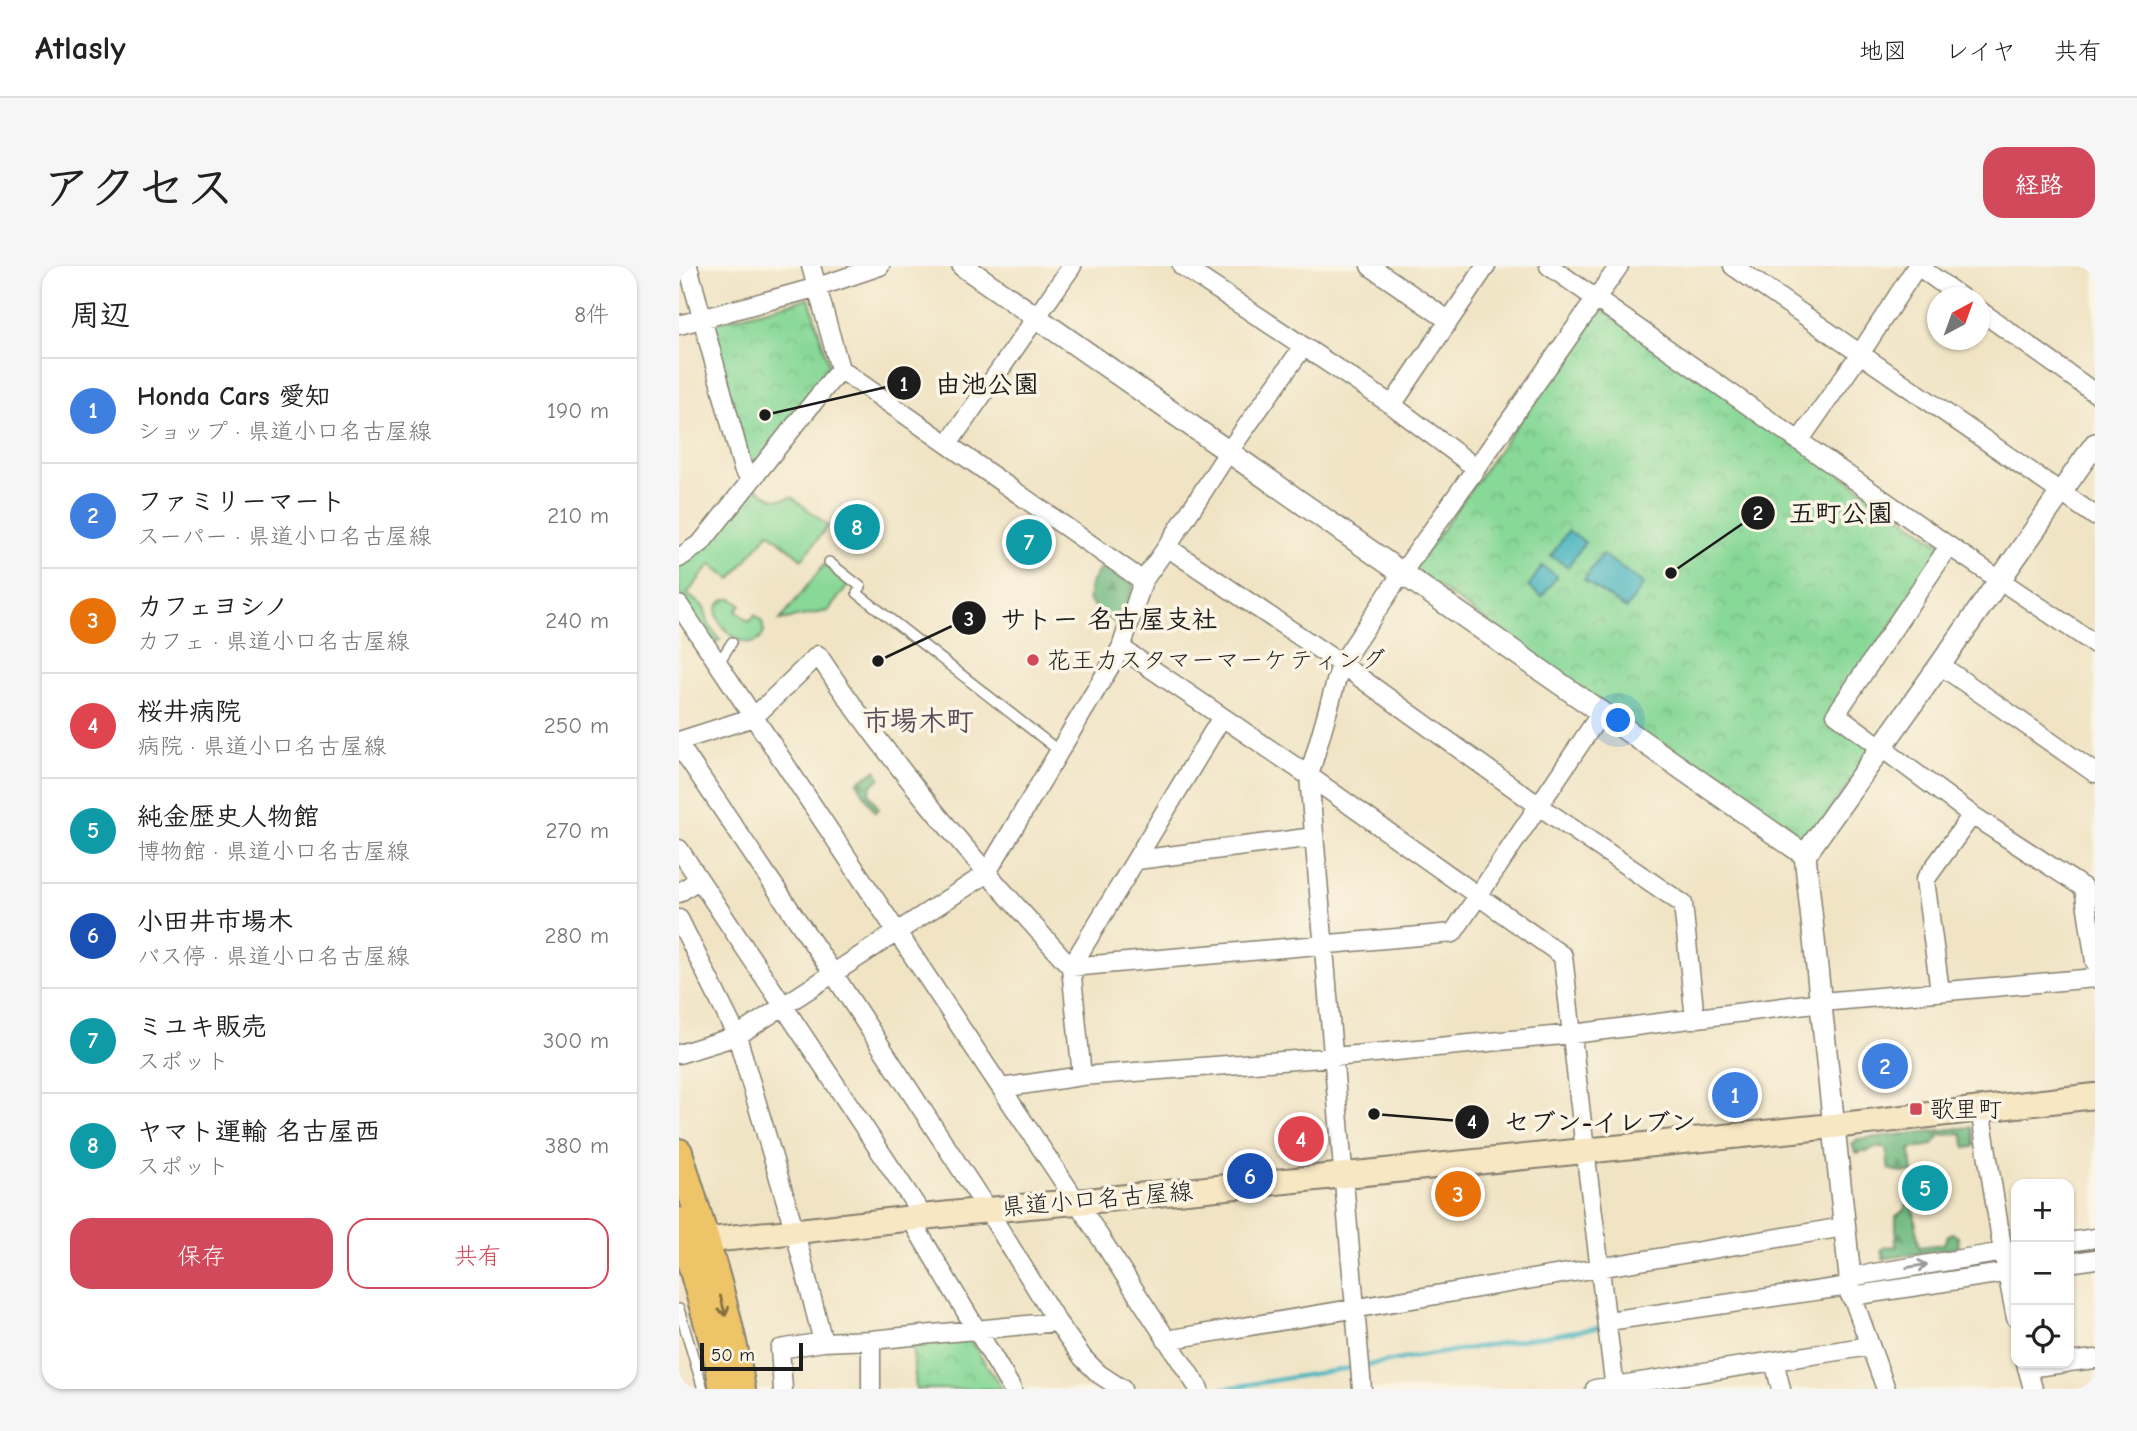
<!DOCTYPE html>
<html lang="ja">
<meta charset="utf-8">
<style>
:root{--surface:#fff;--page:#f6f6f6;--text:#222;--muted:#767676;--line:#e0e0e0;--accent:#d1495b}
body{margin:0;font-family:"Comic Neue","Klee One",sans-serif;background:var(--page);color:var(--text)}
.controls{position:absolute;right:21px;bottom:21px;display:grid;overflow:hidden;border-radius:14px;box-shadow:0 2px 5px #0004}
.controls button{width:63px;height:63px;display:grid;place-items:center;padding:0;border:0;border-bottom:2px solid var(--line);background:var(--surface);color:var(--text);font:35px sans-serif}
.compass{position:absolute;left:1248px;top:21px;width:63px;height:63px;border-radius:50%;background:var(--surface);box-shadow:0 2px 5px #0004;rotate:41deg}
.scale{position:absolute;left:21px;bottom:18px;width:103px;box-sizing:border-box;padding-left:7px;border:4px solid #1c1c1c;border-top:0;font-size:19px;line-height:24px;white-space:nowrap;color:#1c1c1c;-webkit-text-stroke:5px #fcf5e5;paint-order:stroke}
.you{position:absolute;left:940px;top:455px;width:24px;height:24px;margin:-18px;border:5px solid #fff;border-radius:50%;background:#1a73e8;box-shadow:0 0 0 10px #1a73e833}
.badge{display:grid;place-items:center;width:46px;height:46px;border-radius:50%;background:var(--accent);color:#fff;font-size:23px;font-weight:700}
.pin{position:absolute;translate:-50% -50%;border:4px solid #fff;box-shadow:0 2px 7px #0006}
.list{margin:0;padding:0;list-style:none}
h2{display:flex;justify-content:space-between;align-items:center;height:91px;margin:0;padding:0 28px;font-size:30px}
h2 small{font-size:23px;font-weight:400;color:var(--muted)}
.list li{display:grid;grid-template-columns:46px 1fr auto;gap:21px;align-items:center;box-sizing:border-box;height:105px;padding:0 28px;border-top:2px solid var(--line)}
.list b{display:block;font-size:26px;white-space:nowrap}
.list p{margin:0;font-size:23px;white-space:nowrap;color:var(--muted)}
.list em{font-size:23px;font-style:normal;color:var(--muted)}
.actions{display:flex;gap:14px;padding:21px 28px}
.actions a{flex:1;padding:16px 0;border:2px solid var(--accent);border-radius:21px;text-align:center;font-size:24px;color:var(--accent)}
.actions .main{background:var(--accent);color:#fff}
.icon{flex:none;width:38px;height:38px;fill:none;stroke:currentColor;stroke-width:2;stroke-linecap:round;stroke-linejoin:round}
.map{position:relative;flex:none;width:1416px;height:1123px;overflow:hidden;border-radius:21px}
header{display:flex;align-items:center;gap:42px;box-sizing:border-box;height:98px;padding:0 35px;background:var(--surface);border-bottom:2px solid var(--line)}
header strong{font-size:33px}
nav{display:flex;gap:38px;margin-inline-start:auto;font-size:24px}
.intro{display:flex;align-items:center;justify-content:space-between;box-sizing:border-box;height:168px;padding:0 42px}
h1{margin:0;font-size:49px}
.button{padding:18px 32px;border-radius:21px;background:var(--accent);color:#fff;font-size:24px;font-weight:700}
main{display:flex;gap:42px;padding:0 42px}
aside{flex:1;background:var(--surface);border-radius:21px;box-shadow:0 2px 5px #0004}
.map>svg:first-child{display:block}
</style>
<header>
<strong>Atlasly</strong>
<nav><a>地図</a><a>レイヤ</a><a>共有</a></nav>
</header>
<div class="intro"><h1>アクセス</h1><a class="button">経路</a></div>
<main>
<aside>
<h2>周辺<small>8件</small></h2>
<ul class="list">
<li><span class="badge" style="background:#3f7fe0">1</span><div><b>Honda Cars 愛知</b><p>ショップ · 県道小口名古屋線</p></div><em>190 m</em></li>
<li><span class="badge" style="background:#3f7fe0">2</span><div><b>ファミリーマート</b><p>スーパー · 県道小口名古屋線</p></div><em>210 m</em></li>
<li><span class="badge" style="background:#e8710a">3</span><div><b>カフェヨシノ</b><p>カフェ · 県道小口名古屋線</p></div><em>240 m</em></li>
<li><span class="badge" style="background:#e0444e">4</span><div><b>桜井病院</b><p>病院 · 県道小口名古屋線</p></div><em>250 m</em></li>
<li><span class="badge" style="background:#0f9aa8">5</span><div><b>純金歴史人物館</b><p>博物館 · 県道小口名古屋線</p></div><em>270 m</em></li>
<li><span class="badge" style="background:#1a4fb4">6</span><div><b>小田井市場木</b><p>バス停 · 県道小口名古屋線</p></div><em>280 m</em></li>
<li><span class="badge" style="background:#0f9aa8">7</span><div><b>ミユキ販売</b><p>スポット</p></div><em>300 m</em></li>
<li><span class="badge" style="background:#0f9aa8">8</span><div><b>ヤマト運輸 名古屋西</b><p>スポット</p></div><em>380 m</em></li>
</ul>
<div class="actions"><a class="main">保存</a><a>共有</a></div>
</aside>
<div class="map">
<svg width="1416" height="1123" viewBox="0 0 1416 1123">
<defs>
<pattern id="forest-firs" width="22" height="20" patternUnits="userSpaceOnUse" patternTransform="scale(1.75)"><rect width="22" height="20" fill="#6eb880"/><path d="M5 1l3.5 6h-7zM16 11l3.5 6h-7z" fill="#5a9568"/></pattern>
<pattern id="park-crowns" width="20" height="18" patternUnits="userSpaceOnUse" patternTransform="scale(1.75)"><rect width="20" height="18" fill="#88d898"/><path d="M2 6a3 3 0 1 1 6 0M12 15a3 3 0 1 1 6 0" fill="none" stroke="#75b982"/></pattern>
</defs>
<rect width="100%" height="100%" fill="#fcf5e5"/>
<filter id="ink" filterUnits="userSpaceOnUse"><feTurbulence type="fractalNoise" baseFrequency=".0143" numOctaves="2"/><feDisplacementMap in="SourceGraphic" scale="14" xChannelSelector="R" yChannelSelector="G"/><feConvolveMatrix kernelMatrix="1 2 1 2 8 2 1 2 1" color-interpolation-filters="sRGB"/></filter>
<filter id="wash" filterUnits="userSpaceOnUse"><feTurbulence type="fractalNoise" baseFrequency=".00686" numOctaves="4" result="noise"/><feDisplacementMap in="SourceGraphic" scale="28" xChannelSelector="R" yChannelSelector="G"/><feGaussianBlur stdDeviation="1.57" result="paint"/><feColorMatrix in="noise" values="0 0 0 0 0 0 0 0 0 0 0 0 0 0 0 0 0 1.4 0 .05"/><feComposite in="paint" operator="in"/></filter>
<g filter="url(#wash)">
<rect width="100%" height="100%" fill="#f0e4c5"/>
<path fill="#88d898" stroke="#527a5a" stroke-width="2" d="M76,221C88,231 97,236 113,231L149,260L123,293L90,266L52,313L32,298L8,328L25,341L30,359L41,374L37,377L34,373H30L0,326V300Z
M145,299L169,319L149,345L101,354Z
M48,333H54L62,339L57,345L70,356L76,349L83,356L85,366C74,399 14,346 48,333Z"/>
<path fill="url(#forest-firs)" stroke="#456a4e" stroke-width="2" d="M424,298L455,318L440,359L423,349L409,334L412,317Z
M197,504L201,512L192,520L190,527L200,543L196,546L178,516Z
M1292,861L1294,864L1296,879L1294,881L1287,882L1283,867L1261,869L1254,879L1231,883L1234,906L1222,907L1210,903L1207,882H1194L1188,886L1186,884L1179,887L1176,885L1173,878L1179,873Z
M1226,938H1234L1240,981L1265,978L1268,970L1273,967L1279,971L1280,981L1204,993L1202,984L1206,981L1218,980L1216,973L1219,968L1217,966V950L1226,944Z"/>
<path fill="url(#park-crowns)" stroke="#527a5a" stroke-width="2" d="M130,32L151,103L77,198H72L69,196L32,58Z
M921,42L1265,280L1153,449L1193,483L1132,573L1116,577L735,303Z
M287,1068L323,1123H237L233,1073Z"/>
<path fill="#45b3bf" stroke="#30686e" stroke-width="2" d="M889,265L906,276L889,301L872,290Z
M923,288L965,318L947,343L905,314Z
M863,300L878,310L863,331L849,321Z"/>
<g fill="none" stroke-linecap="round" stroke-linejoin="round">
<path stroke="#45b3bf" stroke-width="4.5" d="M688,1099L922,1061
M542,1123L671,1102"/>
</g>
</g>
<g filter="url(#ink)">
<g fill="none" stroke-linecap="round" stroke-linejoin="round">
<g stroke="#868070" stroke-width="12">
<path id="service" d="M150,296L182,321
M178,327L380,485
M39,398L53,376
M0,1043L24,1123"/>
</g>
<g stroke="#868070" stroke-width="21">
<path id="minor" d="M9,0L64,203L73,213
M132,0L161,103L464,315
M503,0L713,139L797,202
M691,0L769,54
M870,0L1270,280L1416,378
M1054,0L1416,250
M1239,0L1283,32
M1300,44L1416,127
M0,59L139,21L201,0
M713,139L807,0
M1120,175L1181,88L1238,0
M269,178L393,0
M1270,280L1157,448L1293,549L1405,622L1416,696
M488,281L662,398L860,540L1004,638L1016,753
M0,292L22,277L161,103
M0,339L398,936L520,1123
M442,382L630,510L884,690L906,884L936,1123
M1261,399L1416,507
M0,475L75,451L139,389C213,501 302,602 392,701L774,667L922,447
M0,479L154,707L308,943L378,1056L404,1092L420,1108L443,1123
M0,583L244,950
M458,594L635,571
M0,627L20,613
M0,653L58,770L116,966L144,1076
M1261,725L1246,614L1293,549
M0,788L58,770L307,608L442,382L464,315L488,281L550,185L624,81
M403,810L392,701L543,451
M322,822L403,810L655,791L894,768L1143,736L1416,712
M1301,843L1324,986L1337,1052
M231,952L333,1123
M1390,976L1416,972
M1390,997L1416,993
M1171,1011L1337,984
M929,1055L1170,1020
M192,1074V1123
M487,1074L1165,961
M1095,1095L1102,1123
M1390,1096L1416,1093
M1347,1097L1354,1123
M1348,1102L1387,1097
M104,1123L101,1083L144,1076L192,1074L378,1056
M683,1123L630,510L662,398L666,392L723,307L940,0
M916,1123L1191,1080
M1207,1123L1173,1030L1337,1005"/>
</g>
<g stroke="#868070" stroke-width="24">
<path id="tertiary" d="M284,0L1126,589
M1173,1030L1170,1020L1171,1011L1126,589L1261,399L1416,178"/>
</g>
<g stroke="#868070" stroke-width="28">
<path id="secondary" d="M7,976C137,965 267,946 398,936L1154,860L1416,830"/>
</g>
<g stroke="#868070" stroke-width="30">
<path id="primary" d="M0,886C23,963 50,1043 63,1123
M0,955L39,1094L44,1123"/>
</g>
<use href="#service" stroke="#fff" stroke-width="9"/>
<use href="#minor" stroke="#fff" stroke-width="18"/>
<use href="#tertiary" stroke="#fff" stroke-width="21"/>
<use href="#secondary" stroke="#f8e7c3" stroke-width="24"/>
<use href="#primary" stroke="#eec469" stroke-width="26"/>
</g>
<defs><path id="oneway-shaft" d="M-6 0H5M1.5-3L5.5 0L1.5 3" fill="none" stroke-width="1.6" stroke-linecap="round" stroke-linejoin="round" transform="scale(1.75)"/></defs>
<use stroke="#999" href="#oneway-shaft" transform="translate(1238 1000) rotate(-9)"/>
<use stroke="#857042" href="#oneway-shaft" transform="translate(44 1040) rotate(75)"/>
</g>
<g fill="#d1495b" stroke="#fcf5e5" stroke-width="2.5">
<circle cx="354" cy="394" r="7"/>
<rect x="1230" y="836" width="14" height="14" rx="3.5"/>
</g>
<g text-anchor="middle" stroke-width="7" stroke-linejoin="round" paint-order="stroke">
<g font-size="24" fill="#1c1c1c" stroke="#fcf5e5" text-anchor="start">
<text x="368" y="402">花王カスタマーマーケティング</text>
<text x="1251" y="851">歌里町</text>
</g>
<g font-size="24" fill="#1c1c1c" stroke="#fcf5e5">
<text transform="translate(418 933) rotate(-5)" y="8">県道小口名古屋線</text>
</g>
<g font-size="28" font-weight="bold" fill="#594e5b" stroke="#fcf5e5">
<text x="239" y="464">市場木町</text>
</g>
</g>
<path fill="none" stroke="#1c1c1c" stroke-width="2.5" d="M86 149L225 117M992 307L1079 247M199 395L290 352M695 848L793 856"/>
<g fill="#1c1c1c" stroke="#fcf5e5" stroke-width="2.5">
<circle cx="86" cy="149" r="7"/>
<circle cx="992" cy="307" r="7"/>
<circle cx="199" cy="395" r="7"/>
<circle cx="695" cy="848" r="7"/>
<circle cx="225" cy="117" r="18"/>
<circle cx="1079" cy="247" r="18"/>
<circle cx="290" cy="352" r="18"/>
<circle cx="793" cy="856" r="18"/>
</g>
<g font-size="21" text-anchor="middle" font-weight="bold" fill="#fff">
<text x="225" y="125">1</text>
<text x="1079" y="254">2</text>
<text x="290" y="360">3</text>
<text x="793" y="863">4</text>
</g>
<g font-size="26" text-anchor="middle" font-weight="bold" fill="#1c1c1c" stroke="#fcf5e5" stroke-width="7" stroke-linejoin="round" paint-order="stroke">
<text x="308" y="127">由池公園</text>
<text x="1162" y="256">五町公園</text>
<text x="430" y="362">サトー 名古屋支社</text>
<text x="921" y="865">セブン-イレブン</text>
</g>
</svg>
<div class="controls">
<button>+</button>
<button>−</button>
<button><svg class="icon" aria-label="locate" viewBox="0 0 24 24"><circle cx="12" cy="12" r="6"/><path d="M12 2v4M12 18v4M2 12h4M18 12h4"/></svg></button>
</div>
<svg class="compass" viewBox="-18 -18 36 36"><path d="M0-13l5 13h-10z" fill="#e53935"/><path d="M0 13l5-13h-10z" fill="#767676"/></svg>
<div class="scale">50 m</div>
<div class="you"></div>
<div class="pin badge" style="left:1056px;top:829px;background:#3f7fe0">1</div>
<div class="pin badge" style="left:1206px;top:800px;background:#3f7fe0">2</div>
<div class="pin badge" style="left:779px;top:928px;background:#e8710a">3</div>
<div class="pin badge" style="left:622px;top:873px;background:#e0444e">4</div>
<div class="pin badge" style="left:1246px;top:922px;background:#0f9aa8">5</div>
<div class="pin badge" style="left:571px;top:910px;background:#1a4fb4">6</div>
<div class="pin badge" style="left:350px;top:276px;background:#0f9aa8">7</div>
<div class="pin badge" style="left:178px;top:261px;background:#0f9aa8">8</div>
</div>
</main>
